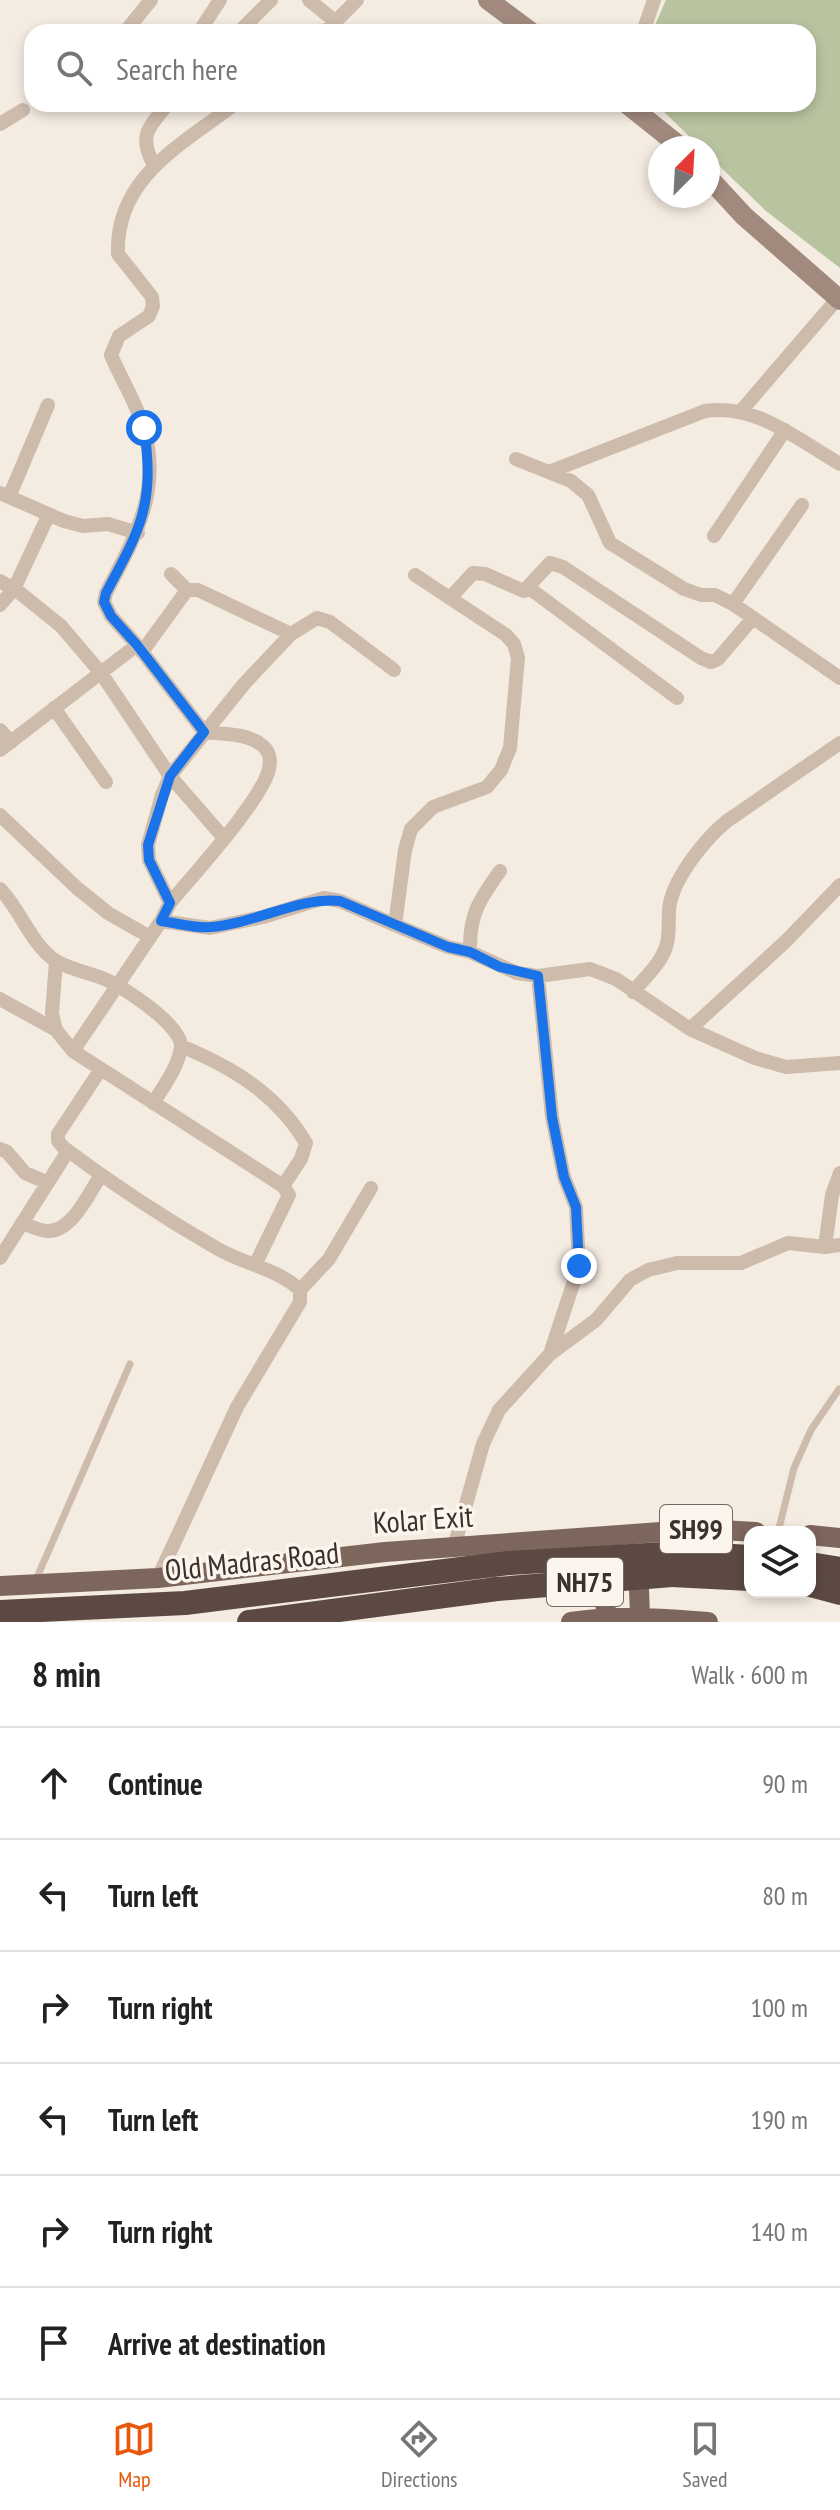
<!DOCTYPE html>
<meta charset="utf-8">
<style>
:root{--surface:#fff;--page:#f6f6f6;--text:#222;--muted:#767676;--line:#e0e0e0;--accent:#ea580c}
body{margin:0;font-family:"PT Sans Narrow",sans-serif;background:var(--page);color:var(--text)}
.controls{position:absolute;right:24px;bottom:24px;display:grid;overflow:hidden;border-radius:16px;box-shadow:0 4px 12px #0003}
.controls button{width:72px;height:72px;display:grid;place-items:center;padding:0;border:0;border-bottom:2px solid var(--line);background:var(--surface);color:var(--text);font:40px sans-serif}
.compass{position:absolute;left:648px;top:136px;width:72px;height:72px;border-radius:50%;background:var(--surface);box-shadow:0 4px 12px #0003;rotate:24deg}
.stop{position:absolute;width:24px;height:24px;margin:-18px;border:6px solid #1a73e8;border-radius:50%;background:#fff}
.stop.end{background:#1a73e8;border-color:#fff;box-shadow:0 2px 8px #0008}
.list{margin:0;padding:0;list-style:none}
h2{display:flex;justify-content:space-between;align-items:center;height:104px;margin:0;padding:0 32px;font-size:34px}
h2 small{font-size:26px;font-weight:400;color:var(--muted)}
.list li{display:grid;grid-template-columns:52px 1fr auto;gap:24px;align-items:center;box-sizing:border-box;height:112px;padding:0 32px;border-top:2px solid var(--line)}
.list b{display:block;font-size:30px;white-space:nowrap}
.list em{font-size:26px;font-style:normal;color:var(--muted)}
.icon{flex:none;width:44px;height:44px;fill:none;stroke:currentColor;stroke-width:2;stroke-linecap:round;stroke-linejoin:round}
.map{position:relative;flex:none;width:840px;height:1622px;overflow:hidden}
.search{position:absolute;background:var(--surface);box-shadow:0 4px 12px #0003;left:24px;right:24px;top:24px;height:88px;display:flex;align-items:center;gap:20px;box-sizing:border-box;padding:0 28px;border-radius:24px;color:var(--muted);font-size:30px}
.sheet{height:776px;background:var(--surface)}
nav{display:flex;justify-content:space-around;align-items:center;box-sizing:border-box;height:112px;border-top:2px solid var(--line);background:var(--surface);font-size:22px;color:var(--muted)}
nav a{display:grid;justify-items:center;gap:4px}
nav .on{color:var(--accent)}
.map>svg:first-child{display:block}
</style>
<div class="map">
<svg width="840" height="1622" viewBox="0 0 840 1622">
<rect width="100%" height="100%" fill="#f4ebe1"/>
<path fill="#b8c4a0" d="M666,0H840V268L766,211L708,155V148H701L656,104H808V32H652Z"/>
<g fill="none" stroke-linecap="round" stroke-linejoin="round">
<path stroke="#cdbbac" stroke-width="7" d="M778,1532L794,1468L811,1430L839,1389
M35,1582L130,1364"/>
<path stroke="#cdbbac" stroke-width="14" d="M309,0L336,22
M125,32L151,0
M199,32L220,0
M239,32L271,0
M325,32L357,0
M643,32L654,0
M0,124L23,110
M154,165C138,136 148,128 168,104
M741,411L838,298
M516,459L571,481L588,495L610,543L684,589L701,595H715L733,604L840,678
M549,472L705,411C756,403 798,440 840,464
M0,493L64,521L83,526L108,524L138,533
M9,497L48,405
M714,536L785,430
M171,574L187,590
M0,581L20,593L61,626L101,673L170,776L223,837
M529,588L677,698
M450,598L473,573L485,574L524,591L550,563L563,567L701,658L711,662L718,659L753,618
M733,604L802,505
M0,605L14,589L49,514
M142,652L187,590H198L291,634
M54,708L106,782
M0,730L11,742
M0,750L137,645
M0,815L77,888L108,913L150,937
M0,889C20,909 32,946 56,961C69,969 87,972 102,978C121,985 184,1026 181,1048C177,1069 164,1086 153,1103
M170,903L149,860L148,845L162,795L170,776L244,684L291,634L317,618L330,622L394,670
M161,921L210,928L263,917L324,898L340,901L395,925L448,947L470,952L517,973L538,976L590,969L616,979L690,1029L755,1058L786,1067L840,1063
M395,925L405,850L411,829L433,807L487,787L501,770L510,748L518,658L514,644L506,635L415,575
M470,952C469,915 479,900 500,871
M56,961L52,1013L56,1030L73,1051L283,1186L289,1195L255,1265
M538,976L552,1117L564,1177L576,1207L579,1266L550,1354
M633,992C645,977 660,965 666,947C671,933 667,917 670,903C676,875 706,838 727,821L840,743
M0,999L56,1030
M690,1029L786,941L840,885
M181,1046C232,1067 277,1094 306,1143L301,1159L283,1186
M73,1051L161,921L170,903C193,875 262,800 269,769C271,760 270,752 263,746C248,733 223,734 204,732L137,645L111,616L104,602L106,593C134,539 162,492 144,429C137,404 121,379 111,355L119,336L149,316L153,306L152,297L118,254C115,178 181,145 235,104
M101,1069L58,1134V1141L63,1147C112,1184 164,1218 218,1249C244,1264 278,1269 300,1290V1302L237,1407L158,1578
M0,1149L7,1152L25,1173L48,1183
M22,1223C30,1226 39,1231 48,1231C72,1232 89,1193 101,1175
M825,1247L832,1195L840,1173
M0,1258L68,1151
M300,1290L329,1259L371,1188
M454,1547L483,1444L499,1410L550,1354L596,1320L630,1280L648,1270L677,1263H741L788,1243L825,1247L840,1245"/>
<path stroke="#a18a7d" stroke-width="20" d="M488,0L531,32
M627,104L682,148
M708,177L744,216L840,300"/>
<path stroke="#7d675c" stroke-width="20" d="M810,1535L840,1538
M0,1586L158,1578L385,1552L702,1529L756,1532
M571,1622C618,1615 661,1618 708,1622
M604,1622L606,1617L604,1565
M637,1622L640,1616L638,1562"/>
<path stroke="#5c4a42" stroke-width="24" d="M682,1553L750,1557
M810,1564L840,1569
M672,1575L750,1579
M810,1585L840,1593
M0,1612L185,1603L509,1563
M249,1622L497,1589"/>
<path stroke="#5c4a42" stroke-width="24" d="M509,1563L682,1553
M497,1589L672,1575"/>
</g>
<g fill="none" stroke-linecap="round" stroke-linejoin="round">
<path stroke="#1a73e8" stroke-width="10" d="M144,428C155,504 141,528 106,593L104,602L111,616L137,645L204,732L170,776L148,845L149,860L170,903L161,921C177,923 196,929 211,927C253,924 302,896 340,901L448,947L470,952L500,967L538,976L552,1117L564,1177L576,1207L579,1266"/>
</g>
<g text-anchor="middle" stroke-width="7" stroke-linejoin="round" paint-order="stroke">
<g fill="#fbf5ee" stroke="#756b66" stroke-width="2">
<rect x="660" y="1505" width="72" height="48" rx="6"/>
<rect x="547" y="1558" width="76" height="48" rx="6"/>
</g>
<g font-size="28" font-weight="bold" fill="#3b302b">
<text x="696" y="1539">SH99</text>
<text x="585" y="1592">NH75</text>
</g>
<g font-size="30" fill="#3b302b" stroke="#fbf5ee">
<text transform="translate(423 1520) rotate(-4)" y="10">Kolar Exit</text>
<text transform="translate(252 1562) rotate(-6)" y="10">Old Madras Road</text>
</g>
</g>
</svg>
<div class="controls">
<button><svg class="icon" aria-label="layers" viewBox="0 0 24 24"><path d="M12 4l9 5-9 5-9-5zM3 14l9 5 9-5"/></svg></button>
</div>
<svg class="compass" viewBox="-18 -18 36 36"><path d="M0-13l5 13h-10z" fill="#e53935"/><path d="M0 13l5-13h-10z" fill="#767676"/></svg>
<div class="stop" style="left:144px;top:428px"></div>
<div class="stop end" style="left:579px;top:1266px"></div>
<div class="search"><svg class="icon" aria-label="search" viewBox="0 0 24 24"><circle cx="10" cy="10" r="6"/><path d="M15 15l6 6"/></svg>Search here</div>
</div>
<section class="sheet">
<h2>8 min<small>Walk · 600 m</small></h2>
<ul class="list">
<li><svg class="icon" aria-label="ahead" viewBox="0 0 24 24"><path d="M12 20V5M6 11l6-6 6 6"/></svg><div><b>Continue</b></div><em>90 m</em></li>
<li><svg class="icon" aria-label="left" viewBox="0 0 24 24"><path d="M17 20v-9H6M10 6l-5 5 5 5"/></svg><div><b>Turn left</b></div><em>80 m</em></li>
<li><svg class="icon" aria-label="right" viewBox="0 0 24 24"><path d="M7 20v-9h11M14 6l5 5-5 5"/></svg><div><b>Turn right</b></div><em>100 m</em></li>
<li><svg class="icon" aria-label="left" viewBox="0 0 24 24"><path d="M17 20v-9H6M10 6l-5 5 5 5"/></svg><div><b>Turn left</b></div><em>190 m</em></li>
<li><svg class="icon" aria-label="right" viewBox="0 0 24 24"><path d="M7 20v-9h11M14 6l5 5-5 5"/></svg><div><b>Turn right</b></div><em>140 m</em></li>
<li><svg class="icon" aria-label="arrive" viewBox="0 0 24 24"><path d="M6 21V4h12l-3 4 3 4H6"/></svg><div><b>Arrive at destination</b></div></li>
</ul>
</section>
<nav>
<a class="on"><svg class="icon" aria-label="map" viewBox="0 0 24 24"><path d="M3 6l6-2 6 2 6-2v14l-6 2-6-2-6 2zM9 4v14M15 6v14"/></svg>Map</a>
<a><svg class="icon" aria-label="directions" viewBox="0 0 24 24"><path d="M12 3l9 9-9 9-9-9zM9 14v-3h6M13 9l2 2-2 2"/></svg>Directions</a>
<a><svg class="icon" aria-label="saved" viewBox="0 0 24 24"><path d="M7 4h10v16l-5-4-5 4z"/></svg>Saved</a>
</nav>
